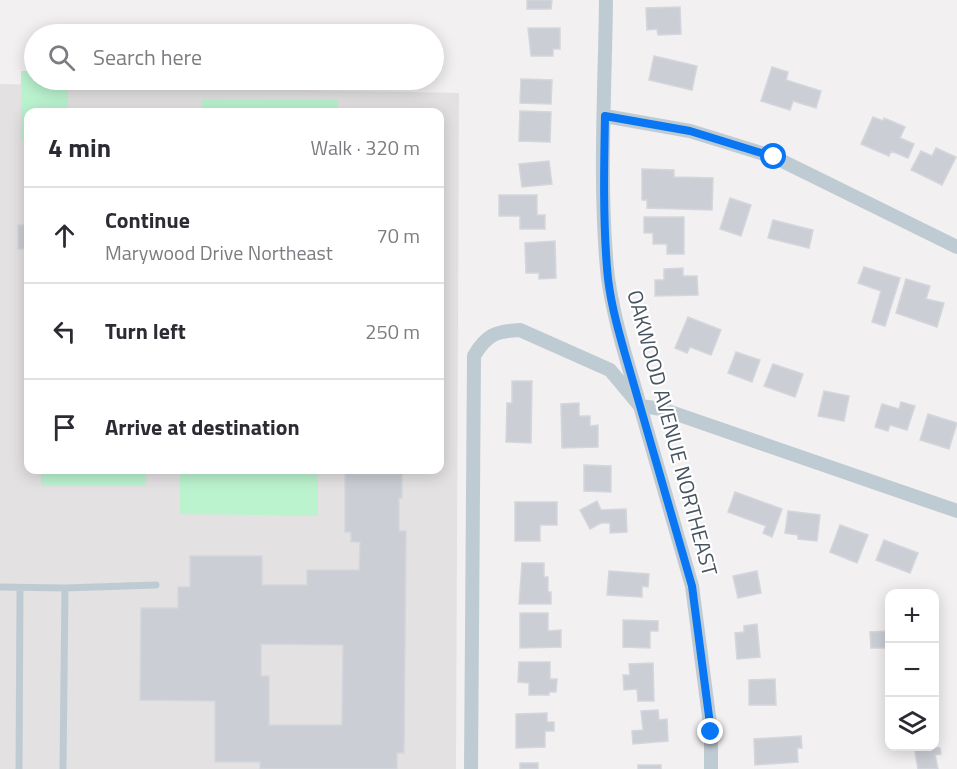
<!DOCTYPE html>
<meta charset="utf-8">
<style>
:root{--surface:#fff;--page:#f7f7f7;--text:#2b2b33;--muted:#7c7c81;--line:#e1e1e2}
body{margin:0;font-family:"Titillium Web",sans-serif;background:var(--page);color:var(--text)}
.controls{position:absolute;right:18px;bottom:18px;display:grid;overflow:hidden;border-radius:12px;box-shadow:0 3px 15px #0003}
.controls button{width:54px;height:54px;display:grid;place-items:center;padding:0;border:0;border-bottom:2px solid var(--line);background:var(--surface);color:var(--text);font:30px sans-serif}
.stop{position:absolute;width:18px;height:18px;margin:-14px;border:4px solid #0976f3;border-radius:50%;background:#fff}
.stop.end{background:#0976f3;border-color:#fff;box-shadow:0 2px 6px #0008}
.list{margin:0;padding:0;list-style:none}
h2{display:flex;justify-content:space-between;align-items:center;height:78px;margin:0;padding:0 24px;font-size:26px}
h2 small{font-size:20px;font-weight:400;color:var(--muted)}
.list li{display:grid;grid-template-columns:39px 1fr auto;gap:18px;align-items:center;box-sizing:border-box;height:96px;padding:0 24px;border-top:2px solid var(--line)}
.list b{display:block;font-size:22px;white-space:nowrap}
.list p{margin:0;font-size:20px;white-space:nowrap;color:var(--muted)}
.list em{font-size:20px;font-style:normal;color:var(--muted)}
.icon{flex:none;width:33px;height:33px;fill:none;stroke:currentColor;stroke-width:2;stroke-linecap:round;stroke-linejoin:round}
.map{position:relative;flex:none;width:957px;height:769px;overflow:hidden}
.search{position:absolute;background:var(--surface);box-shadow:0 3px 15px #0003;left:24px;top:24px;width:420px;height:66px;display:flex;align-items:center;gap:15px;box-sizing:border-box;padding:0 21px;border-radius:33px;color:var(--muted);font-size:22px}
.panel{position:absolute;background:var(--surface);box-shadow:0 3px 15px #0003;left:24px;top:108px;width:420px;height:366px;border-radius:12px}
.map>svg:first-child{display:block}
</style>
<div class="map">
<svg width="957" height="769" viewBox="0 0 957 769">
<rect width="100%" height="100%" fill="#f2f0f0"/>
<path fill="#e4e1e2" fill-rule="evenodd" d="M0,84L459,93L456,769H0ZM28,112H440V470H28Z"/>
<path fill="#bbf3cf" d="M21,71H34V80H68V112H28V140H21Z
M201,99L338,100V112H201Z
M41,470H146V486H41Z
M180,470H318V516L180,514Z"/>
<path fill="#cbcfd5" stroke="#d3d6dc" stroke-width="1.5" fill-rule="evenodd" d="M527,0H552L551,9H527Z
M680,7L681,34L658,35L657,29L647,30L646,8Z
M528,28H560V49H553V56H531Z
M654,56L697,66L692,90L649,80Z
M772,67L788,72L786,80L821,91L816,108L793,101L790,110L761,101Z
M521,79L552,80L551,104L520,103Z
M520,111L551,112L550,142L519,141Z
M873,117L883,121L884,118L905,127L900,138L914,144L908,158L891,151L889,156L861,144Z
M936,148L956,157L942,185L911,170L921,151L932,156Z
M549,161L552,184L522,187L519,164Z
M642,169L674,170V177L713,178L712,210L647,208V200H642Z
M499,195H537V215H545V229H520V216H499Z
M730,198L751,205L741,236L720,229Z
M644,217H684V254H667V244H653V233H644Z
M773,220L813,230L809,248L768,238Z
M18,225H28V249H18Z
M555,241L556,278L539,279V273H526L525,243Z
M864,267L900,278L885,326L872,322L881,291L858,283Z
M683,268V276H697L698,295L655,296V280H664V269Z
M906,279L930,286L926,299L944,303L937,327L896,313Z
M688,317L721,330L711,355L690,347L687,353L675,348Z
M736,352L760,360L752,382L728,373Z
M773,364L803,374L795,397L764,386Z
M512,381H532L531,443L506,442L507,403H512Z
M824,391L849,396L844,421L818,416Z
M901,402L915,406L907,430L890,425L888,431L875,427L882,404L899,409Z
M579,403V416H590V426L598,425V447L562,448L561,404Z
M928,414L957,423L949,449L920,440Z
M584,465L611,466V492L584,491Z
M345,470H402V498H399V531H406L404,753H397V769H260V762H215V701L140,700L141,608H178V587H190V556H262V585H307V570H359L360,542H351V532H345ZM261,644L343,645L342,725H269V676H261Z
M735,492L782,509L772,537L763,533L766,526L728,512Z
M597,501L601,510L626,509L627,532L610,533V523H601L590,529L580,510Z
M515,502H557V525H540V541H515Z
M788,511L820,515L817,541L798,539V535L785,533Z
M840,525L868,535L857,563L830,552Z
M884,540L918,553L910,573L876,560Z
M522,563H544V577H548V592H551V604H519Z
M609,571L649,574L648,587L642,586V597L607,595Z
M757,571L761,593L738,598L733,576Z
M520,613H548V631L561,630V647L520,648Z
M623,620L658,621V631H650V648L623,647Z
M757,624L760,657L737,659L735,633L744,632V626Z
M890,631V648H871L870,632Z
M519,662H550V679H557L556,692H549V695H529V683L518,682Z
M653,663L654,701H638L637,689L624,690L623,675H630L629,664Z
M775,679L776,705H749V680Z
M658,710L659,720L667,719L668,741L633,744L632,731L643,730L641,711Z
M547,713V722H554V731H545V747L516,748V714Z
M801,736L802,748H797L798,762L755,765L754,739Z
M914,746L940,748L941,754L935,755L938,769H918Z
M520,763H538V769H520Z
M638,765H661V769H638Z"/>
<g fill="none" stroke-linecap="round" stroke-linejoin="round">
<path stroke="#bfcbd3" stroke-width="7" d="M0,587L65,588L63,769
M65,588L156,585
M19,769L20,588"/>
<path stroke="#bfcbd3" stroke-width="14" d="M606,0C605,89 599,180 607,269C610,298 617,326 625,354L692,586L711,732V769
M605,116L690,131L774,157L957,247
M471,769L474,356C486,335 496,331 520,330L610,370L640,406L662,409L957,511"/>
</g>
<g fill="none" stroke-linecap="round" stroke-linejoin="round">
<path stroke="#0976f3" stroke-width="8" d="M711,732L692,586L625,354C617,326 609,297 607,268C603,218 604,167 605,116L690,131L774,157"/>
</g>
<g text-anchor="middle" stroke-width="4.5" stroke-linejoin="round" paint-order="stroke">
<g font-size="21" fill="#46545f" stroke="#fff">
<text transform="translate(672 433) rotate(75)" y="7">OAKWOOD AVENUE NORTHEAST</text>
</g>
</g>
</svg>
<div class="controls">
<button>+</button>
<button>−</button>
<button><svg class="icon" aria-label="layers" viewBox="0 0 24 24"><path d="M12 4l9 5-9 5-9-5zM3 14l9 5 9-5"/></svg></button>
</div>
<div class="stop" style="left:774px;top:157px"></div>
<div class="stop end" style="left:711px;top:732px"></div>
<div class="search"><svg class="icon" aria-label="search" viewBox="0 0 24 24"><circle cx="10" cy="10" r="6"/><path d="M15 15l6 6"/></svg>Search here</div>
<section class="panel">
<h2>4 min<small>Walk · 320 m</small></h2>
<ul class="list">
<li><svg class="icon" aria-label="ahead" viewBox="0 0 24 24"><path d="M12 20V5M6 11l6-6 6 6"/></svg><div><b>Continue</b><p>Marywood Drive Northeast</p></div><em>70 m</em></li>
<li><svg class="icon" aria-label="left" viewBox="0 0 24 24"><path d="M17 20v-9H6M10 6l-5 5 5 5"/></svg><div><b>Turn left</b></div><em>250 m</em></li>
<li><svg class="icon" aria-label="arrive" viewBox="0 0 24 24"><path d="M6 21V4h12l-3 4 3 4H6"/></svg><div><b>Arrive at destination</b></div></li>
</ul>
</section>
</div>
